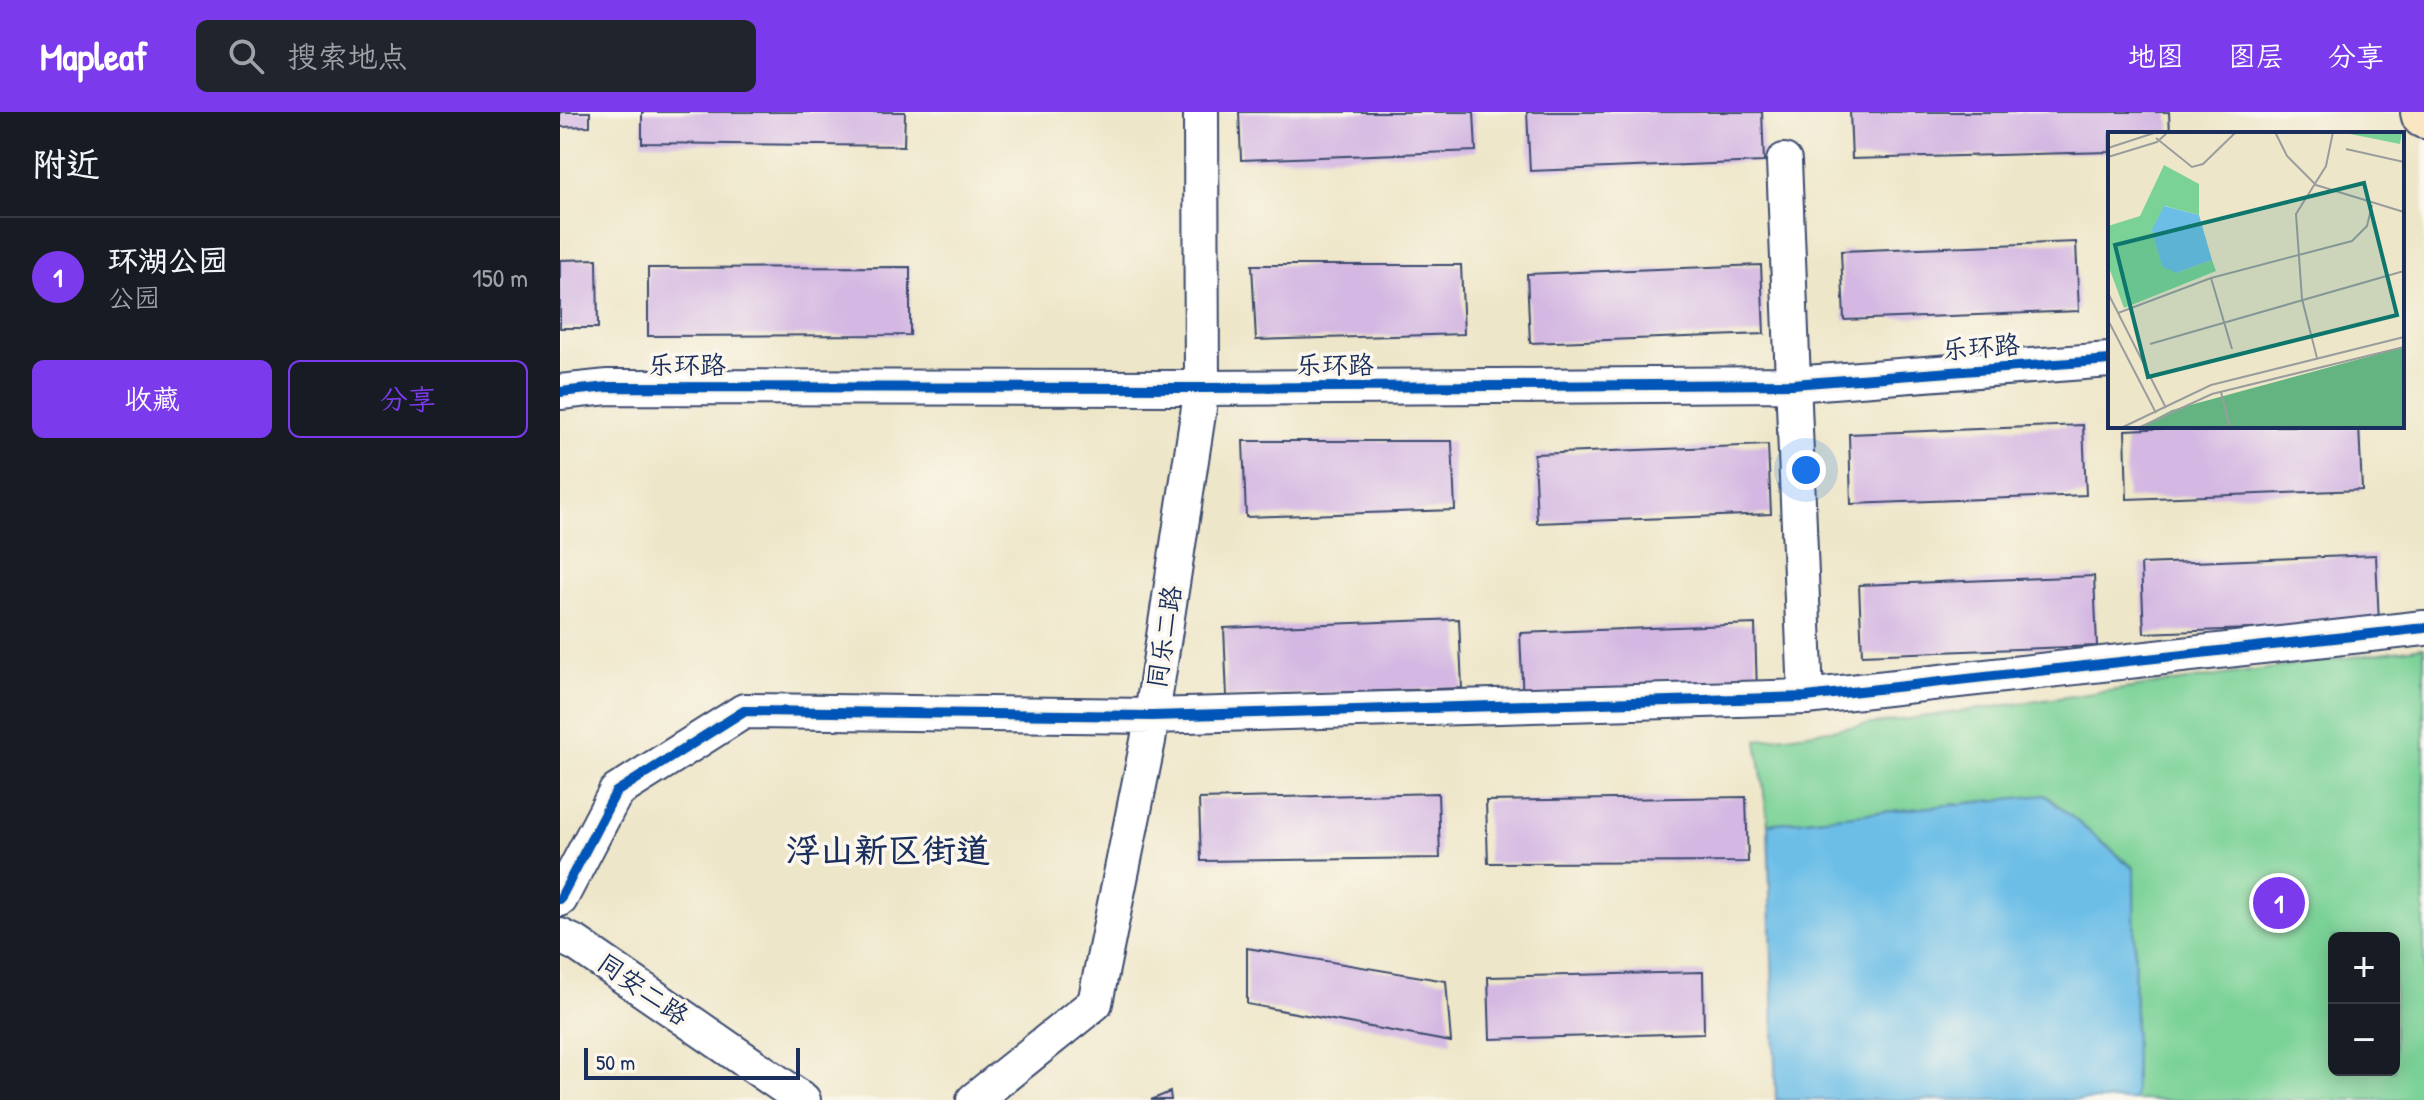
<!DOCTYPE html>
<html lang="zh">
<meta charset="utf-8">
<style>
:root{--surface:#171b24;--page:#20242c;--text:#f1f3f6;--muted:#9ea1a6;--line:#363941;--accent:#7c3aed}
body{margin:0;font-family:"Patrick Hand","LXGW WenKai TC",sans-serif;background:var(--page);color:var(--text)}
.controls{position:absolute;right:24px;bottom:24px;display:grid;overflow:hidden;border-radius:12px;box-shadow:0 4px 20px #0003}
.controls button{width:72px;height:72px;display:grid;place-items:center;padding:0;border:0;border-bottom:2px solid var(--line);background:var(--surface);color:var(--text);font:40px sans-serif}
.scale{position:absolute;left:24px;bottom:20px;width:216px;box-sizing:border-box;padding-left:8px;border:4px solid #1b2f5e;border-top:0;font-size:22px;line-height:28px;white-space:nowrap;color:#1b2f5e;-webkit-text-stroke:6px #fbf7ec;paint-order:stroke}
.you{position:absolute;left:1246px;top:358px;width:28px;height:28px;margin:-20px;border:6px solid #fff;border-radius:50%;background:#1a73e8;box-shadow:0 0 0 12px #1a73e833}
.badge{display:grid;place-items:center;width:52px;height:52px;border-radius:50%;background:var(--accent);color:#fff;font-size:26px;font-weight:700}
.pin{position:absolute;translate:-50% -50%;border:4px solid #fff;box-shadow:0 2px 8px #0006}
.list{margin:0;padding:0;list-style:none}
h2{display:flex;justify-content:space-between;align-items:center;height:104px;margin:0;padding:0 32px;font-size:34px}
h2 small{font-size:26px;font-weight:400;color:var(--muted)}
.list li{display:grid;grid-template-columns:52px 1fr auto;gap:24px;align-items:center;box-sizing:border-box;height:120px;padding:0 32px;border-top:2px solid var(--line)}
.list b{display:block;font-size:30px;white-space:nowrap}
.list p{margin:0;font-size:26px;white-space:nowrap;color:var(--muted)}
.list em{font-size:26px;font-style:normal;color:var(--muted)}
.actions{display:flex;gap:16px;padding:24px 32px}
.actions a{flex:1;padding:18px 0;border:2px solid var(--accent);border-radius:12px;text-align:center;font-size:28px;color:var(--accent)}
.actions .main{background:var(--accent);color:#fff}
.icon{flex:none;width:44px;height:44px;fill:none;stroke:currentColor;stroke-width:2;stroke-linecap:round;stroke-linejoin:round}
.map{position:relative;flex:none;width:1864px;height:988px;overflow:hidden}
header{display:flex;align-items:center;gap:48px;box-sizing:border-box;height:112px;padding:0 40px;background:var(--accent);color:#fff}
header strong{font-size:38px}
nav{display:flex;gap:44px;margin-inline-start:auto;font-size:28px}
.search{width:560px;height:72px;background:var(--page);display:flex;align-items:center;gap:20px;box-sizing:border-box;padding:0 28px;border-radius:12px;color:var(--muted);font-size:30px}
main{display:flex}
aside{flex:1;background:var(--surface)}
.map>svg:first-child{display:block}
</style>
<header>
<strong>Mapleaf</strong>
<div class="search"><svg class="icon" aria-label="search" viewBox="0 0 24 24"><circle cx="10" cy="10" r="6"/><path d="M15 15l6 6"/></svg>搜索地点</div>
<nav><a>地图</a><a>图层</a><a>分享</a></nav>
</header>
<main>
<aside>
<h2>附近<small></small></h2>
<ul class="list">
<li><span class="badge">1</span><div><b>环湖公园</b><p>公园</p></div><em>150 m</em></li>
</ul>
<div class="actions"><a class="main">收藏</a><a>分享</a></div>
</aside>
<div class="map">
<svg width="1864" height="988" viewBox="0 0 1864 988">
<rect width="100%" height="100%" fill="#fbf7ec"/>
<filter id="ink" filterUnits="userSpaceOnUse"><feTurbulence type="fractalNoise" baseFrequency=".0125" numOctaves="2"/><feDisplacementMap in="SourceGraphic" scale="16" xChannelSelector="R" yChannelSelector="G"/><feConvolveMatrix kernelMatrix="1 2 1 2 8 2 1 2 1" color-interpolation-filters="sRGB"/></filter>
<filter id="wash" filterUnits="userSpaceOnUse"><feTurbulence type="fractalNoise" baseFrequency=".006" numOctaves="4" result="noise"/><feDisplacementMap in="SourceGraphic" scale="32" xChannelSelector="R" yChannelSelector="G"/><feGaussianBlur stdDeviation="1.8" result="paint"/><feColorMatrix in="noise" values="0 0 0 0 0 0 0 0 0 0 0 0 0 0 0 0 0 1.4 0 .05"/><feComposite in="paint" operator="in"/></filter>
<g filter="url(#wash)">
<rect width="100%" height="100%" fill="#eee6c8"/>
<path fill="#7ad297" stroke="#4a807a" stroke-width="2" fill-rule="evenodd" d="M1864,535V988H1575L1574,756L1485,683L1208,712L1197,628ZM1774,826H1834V958H1774Z"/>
<path fill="#6cbee7" stroke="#4476a2" stroke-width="2" d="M1485,683L1574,757L1575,988H1216L1208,712Z"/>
<g id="blocks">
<path fill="#d4b7e2" d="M0,0H30V14L0,15Z
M82,0H345L344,34L82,31Z
M679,0H914L916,39L681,48Z
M967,0H1202L1204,50L970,59Z
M1290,0H1609L1610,22H1550V40L1292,47Z
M1516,130L1519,199L1284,208L1281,139Z
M37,147L38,216H0V148Z
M692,153H901L904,222L696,228Z
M1201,153L1204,222L970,231L967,162Z
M350,155V223L88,224V156Z
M1523,313L1526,383L1291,392L1289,322Z
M1656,314H1799L1802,378L1567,387L1565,318Z
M683,329H892L895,398L686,405Z
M1208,333L1211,402L977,411L974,342Z
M1816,443L1819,512L1584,521L1581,452Z
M1534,464L1537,534L1302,543L1299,473Z
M899,507L902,576L667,585L664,516Z
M1195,512L1197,581L963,590L960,521Z
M878,681L880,746L641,749L639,687Z
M1186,685L1188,750L928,751L926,689Z
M687,836L886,869L891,930L687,892Z
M1143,860L1144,921L930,927L928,865Z
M610,980L611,988H591Z"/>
</g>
</g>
<g filter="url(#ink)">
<use href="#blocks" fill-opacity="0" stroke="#3b4a6e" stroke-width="2"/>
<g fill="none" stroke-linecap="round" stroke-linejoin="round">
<g stroke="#3b4a6e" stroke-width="38">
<path id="street" d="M1224,49L1246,585
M0,280L48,275L642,276L1233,272L1550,248
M0,787L56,680L184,599L592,604L1246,585L1864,516
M0,824L17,832L243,988
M414,988L535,891L588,629L642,276L641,0"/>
</g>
<g stroke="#3b4a6e" stroke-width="48">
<path id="secondary" d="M1863,0L1864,4"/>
</g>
<use href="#street" stroke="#fff" stroke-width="34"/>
<use href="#secondary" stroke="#fbe6c4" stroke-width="44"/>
<g stroke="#fbf7ec" stroke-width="15">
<path id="cycleway" d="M0,280L48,275L642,276L1233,272L1550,248
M0,787L56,680L184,599L592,604L1246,585L1864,516"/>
</g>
<use href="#cycleway" stroke="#0057b8" stroke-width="10"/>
</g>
</g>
<g text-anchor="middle" stroke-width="7" stroke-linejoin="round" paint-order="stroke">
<g font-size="26" fill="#1b2f5e" stroke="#fbf7ec">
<text transform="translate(1421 235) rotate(-4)" y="9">乐环路</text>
<text x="127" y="262">乐环路</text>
<text x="775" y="262">乐环路</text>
<text transform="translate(604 525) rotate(-81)" y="9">同乐二路</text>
<text transform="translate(83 877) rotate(35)" y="9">同安二路</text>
</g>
<g font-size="34" font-weight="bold" fill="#1b2f5e" stroke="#fbf7ec">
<text x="328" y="750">浮山新区街道</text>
</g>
</g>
<g transform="translate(1548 20)">
<rect width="296" height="296" fill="#eee6c8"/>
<path d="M232,0H294L292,12ZM56,33L91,52V83L57,74L68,141L104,128L108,139L16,176L0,133V94L32,84Z" fill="#7ad297"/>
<path d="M296,215V296H30L64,278Z" fill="#63b480"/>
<path d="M56,74L91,83L104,128L68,141L54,134L44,98Z" fill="#6cbee7"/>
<path fill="none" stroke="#9a9d9e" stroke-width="2" d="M167,0L179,24L208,53L296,80M48,6L84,35L95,32L128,0M0,16L49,0M238,17L296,30M0,25L49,10L60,0M103,146L124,217M0,161L58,276M10,181L103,146L244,109L259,94L264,73M0,188L48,281M42,212L296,139M209,226L194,167L188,82L218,34L225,0M113,260L122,296M13,296L103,253L296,205M30,296L104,262L296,215"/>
<path fill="#0f766e" fill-opacity="0.15" stroke="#0f766e" stroke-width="4" d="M256,51L289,183L40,245L7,113Z"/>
<rect width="296" height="296" fill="none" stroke="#1b2f5e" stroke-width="4"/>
</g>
</svg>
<div class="controls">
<button>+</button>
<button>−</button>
</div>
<div class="scale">50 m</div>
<div class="you"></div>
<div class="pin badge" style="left:1719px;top:791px">1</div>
</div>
</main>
